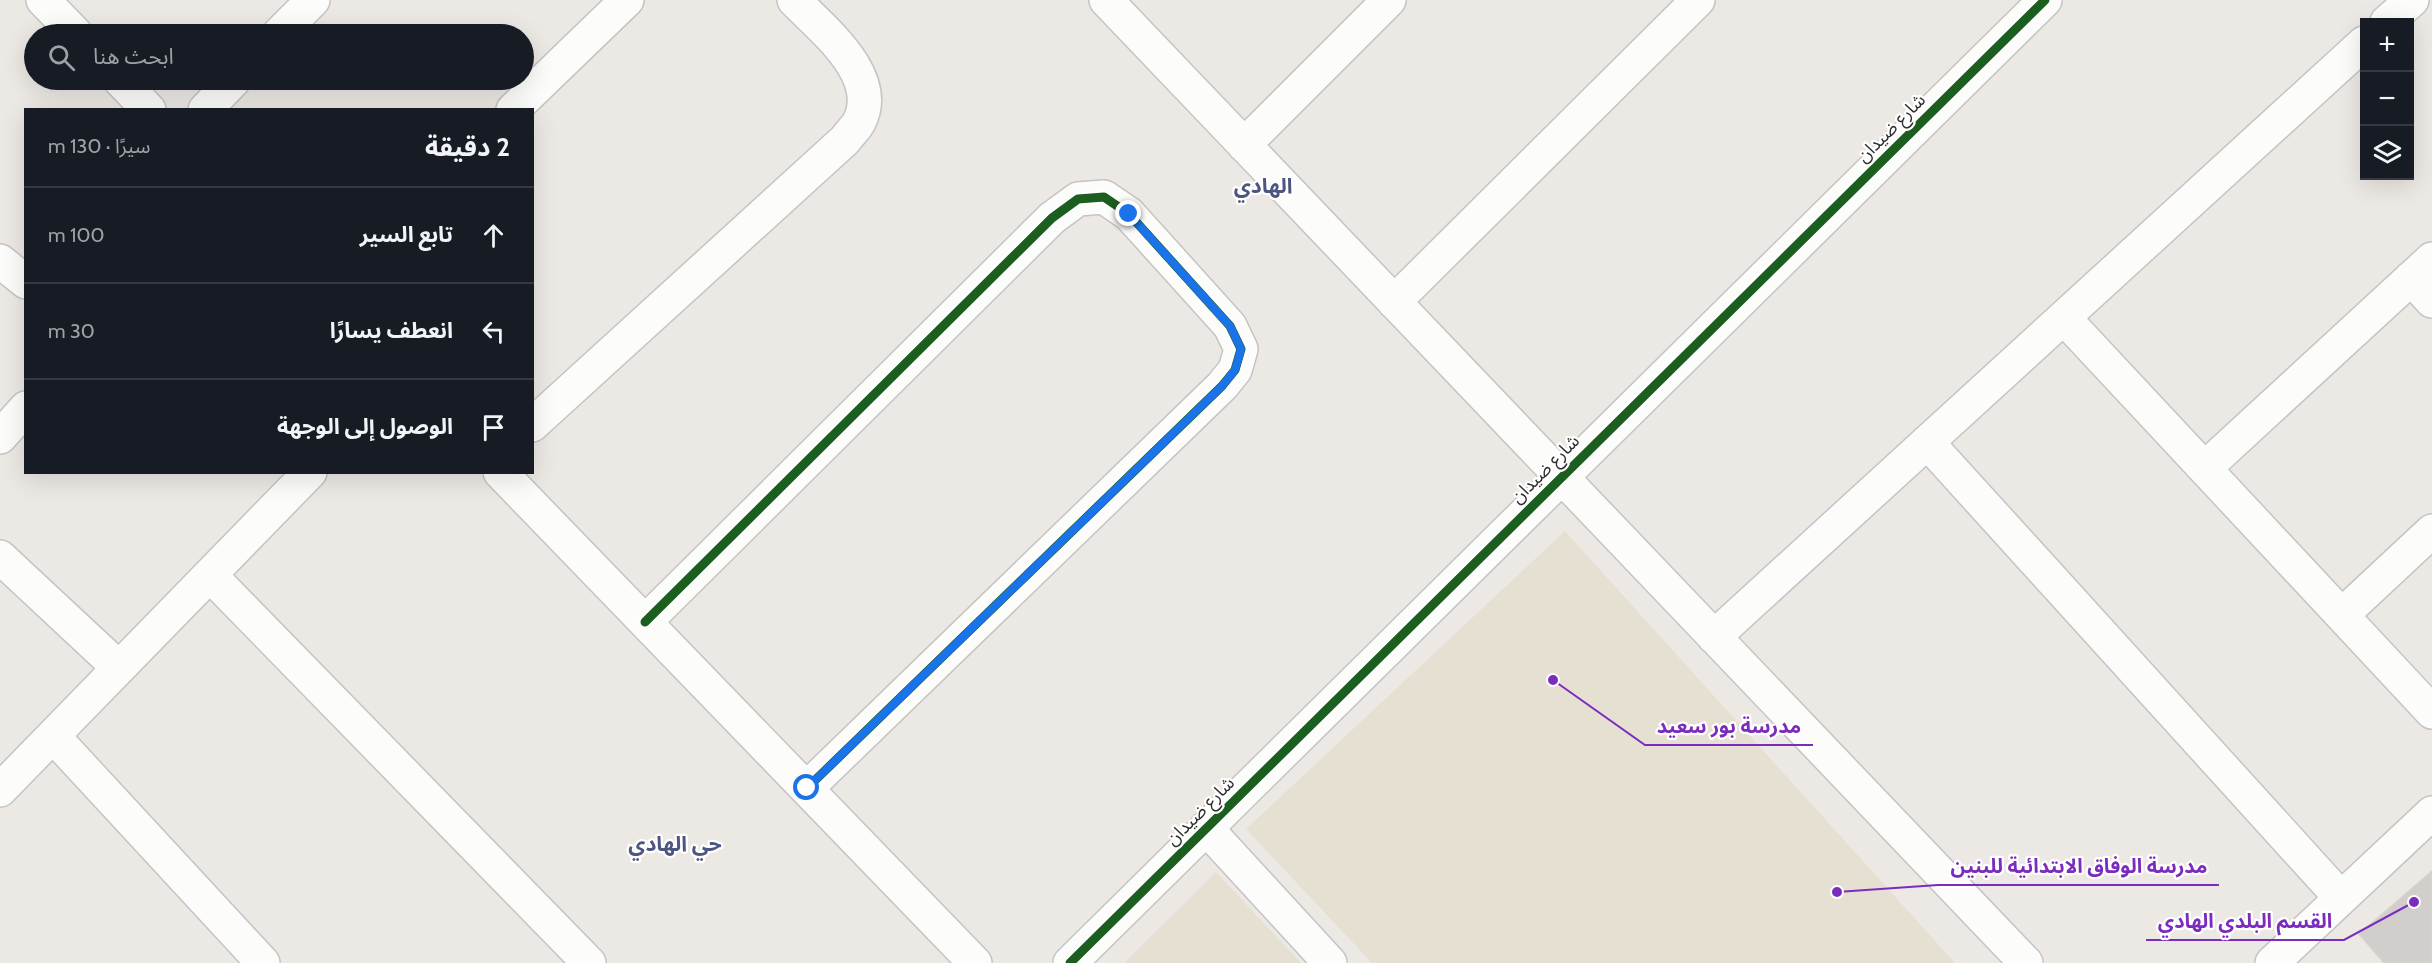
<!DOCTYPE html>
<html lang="ar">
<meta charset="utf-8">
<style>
:root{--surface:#171b24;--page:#242831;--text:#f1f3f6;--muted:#9ea1a6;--line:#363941}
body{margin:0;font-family:Cabin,"Noto Sans Arabic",sans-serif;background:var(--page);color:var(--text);direction:rtl}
.controls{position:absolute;right:18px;top:18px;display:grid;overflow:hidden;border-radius:0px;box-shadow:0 6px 24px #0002}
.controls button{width:54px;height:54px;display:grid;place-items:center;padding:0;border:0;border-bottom:2px solid var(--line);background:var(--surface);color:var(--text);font:30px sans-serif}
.stop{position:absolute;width:18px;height:18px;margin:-14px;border:4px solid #1a73e8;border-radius:50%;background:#fff}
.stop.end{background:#1a73e8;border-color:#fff;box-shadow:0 2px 6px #0008}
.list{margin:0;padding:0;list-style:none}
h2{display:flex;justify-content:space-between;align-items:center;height:78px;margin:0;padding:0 24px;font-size:26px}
h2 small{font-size:20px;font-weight:400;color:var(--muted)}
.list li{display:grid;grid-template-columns:39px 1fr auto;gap:18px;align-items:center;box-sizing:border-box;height:96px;padding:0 24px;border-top:2px solid var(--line)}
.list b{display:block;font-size:22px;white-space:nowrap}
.list em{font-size:20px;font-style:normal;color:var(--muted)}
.icon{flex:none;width:33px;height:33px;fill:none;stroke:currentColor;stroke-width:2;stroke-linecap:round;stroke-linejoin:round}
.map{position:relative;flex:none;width:2432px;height:963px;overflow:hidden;direction:ltr}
.search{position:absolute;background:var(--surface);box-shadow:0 6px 24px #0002;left:24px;top:24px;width:510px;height:66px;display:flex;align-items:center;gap:15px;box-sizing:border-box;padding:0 21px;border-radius:33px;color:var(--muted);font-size:22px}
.panel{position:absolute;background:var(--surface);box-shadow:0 6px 24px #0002;left:24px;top:108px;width:510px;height:366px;border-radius:0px;direction:rtl}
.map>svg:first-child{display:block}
</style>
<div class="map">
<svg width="2432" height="963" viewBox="0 0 2432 963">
<rect width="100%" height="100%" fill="#ece8e4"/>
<path fill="#e6e0d3" d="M1565,531L1955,963H1372L1246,829Z
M1216,872L1301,963H1124Z"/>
<path fill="#d1cecb" stroke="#d7d4d0" stroke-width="1.5" d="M2432,871V963H2384L2359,934Z"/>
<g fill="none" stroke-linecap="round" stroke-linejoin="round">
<g stroke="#c5c4c5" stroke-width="36">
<path id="minor" d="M43,0L76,34
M1106,0L2026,963
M2387,22L2412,0
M279,34L313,0
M120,80L149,110
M205,110L234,80
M513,110L627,0
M1244,145L1389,0
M0,261L26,282
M2411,278L2432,301
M1394,302L1698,0
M2064,318L2432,712
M532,425L845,140C849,134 856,128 859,122C883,76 822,29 794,0
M0,437L26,408
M1927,442L2341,898
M2205,468L2432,259
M500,472L975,963
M0,557L119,668
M210,575L589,963
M2342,615L2432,531
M645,622L1052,218L1078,199L1104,197L1129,214L1230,326L1241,349L1235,370L1222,386L807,788
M1714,637L2364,43
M53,736L263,963
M0,790L310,472
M1206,828L1330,963
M1070,963L2045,0
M2272,963L2432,813"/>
</g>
<use href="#minor" stroke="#fcfcfb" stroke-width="33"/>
<g stroke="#fff" stroke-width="13">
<path id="cycleway" d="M645,622L1052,218L1078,199L1104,197L1129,214L1230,326L1241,349L1235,370L1222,386L807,788
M1070,963L2045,0"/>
</g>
<use href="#cycleway" stroke="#1b5e20" stroke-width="9"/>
</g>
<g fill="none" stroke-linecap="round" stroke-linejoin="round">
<path stroke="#1a73e8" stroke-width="8" d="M807,788L1222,386L1235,370L1241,349L1230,326L1129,214"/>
</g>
<g text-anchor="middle" stroke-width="4.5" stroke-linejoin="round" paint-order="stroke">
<g font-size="18" fill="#2e2e2e" stroke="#fff">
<text transform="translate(1891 128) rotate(-45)" y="6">شارع ضيدان</text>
<text transform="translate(1545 469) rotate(-45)" y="6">شارع ضيدان</text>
<text transform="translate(1200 811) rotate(-45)" y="6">شارع ضيدان</text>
</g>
<g font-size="21" font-weight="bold" fill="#4d5680" stroke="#fff">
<text x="1263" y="193">الهادي</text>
<text x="675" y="851">حي الهادي</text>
</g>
</g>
<path fill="none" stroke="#7b2cbf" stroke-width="2" d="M1553 680L1645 745H1813M1837 892L1938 885H2219M2414 902L2344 940H2146"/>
<g fill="#7b2cbf" stroke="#fff" stroke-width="2">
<circle cx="1553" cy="680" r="6"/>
<circle cx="1837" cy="892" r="6"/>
<circle cx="2414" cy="902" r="6"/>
</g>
<g font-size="20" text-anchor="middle" font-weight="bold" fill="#7b2cbf" stroke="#fff" stroke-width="4.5" stroke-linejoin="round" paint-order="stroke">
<text x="1729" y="733">مدرسة بور سعيد</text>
<text x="2079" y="873">مدرسة الوفاق الابتدائية للبنين</text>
<text x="2245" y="928">القسم البلدي الهادي</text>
</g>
</svg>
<div class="controls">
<button>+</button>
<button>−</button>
<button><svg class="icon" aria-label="layers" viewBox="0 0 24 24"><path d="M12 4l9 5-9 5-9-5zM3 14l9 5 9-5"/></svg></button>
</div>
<div class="stop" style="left:807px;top:788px"></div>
<div class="stop end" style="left:1129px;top:214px"></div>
<div class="search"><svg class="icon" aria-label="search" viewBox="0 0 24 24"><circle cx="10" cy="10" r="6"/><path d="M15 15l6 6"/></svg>ابحث هنا</div>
<section class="panel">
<h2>2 دقيقة<small>سيرًا · 130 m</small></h2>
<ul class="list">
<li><svg class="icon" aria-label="ahead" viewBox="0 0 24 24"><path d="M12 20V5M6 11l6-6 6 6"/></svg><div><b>تابع السير</b></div><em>100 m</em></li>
<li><svg class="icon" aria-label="left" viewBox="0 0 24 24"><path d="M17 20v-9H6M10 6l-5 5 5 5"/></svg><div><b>انعطف يسارًا</b></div><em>30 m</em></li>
<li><svg class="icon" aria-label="arrive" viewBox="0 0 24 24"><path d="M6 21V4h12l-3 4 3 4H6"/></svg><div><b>الوصول إلى الوجهة</b></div></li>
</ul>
</section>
</div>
